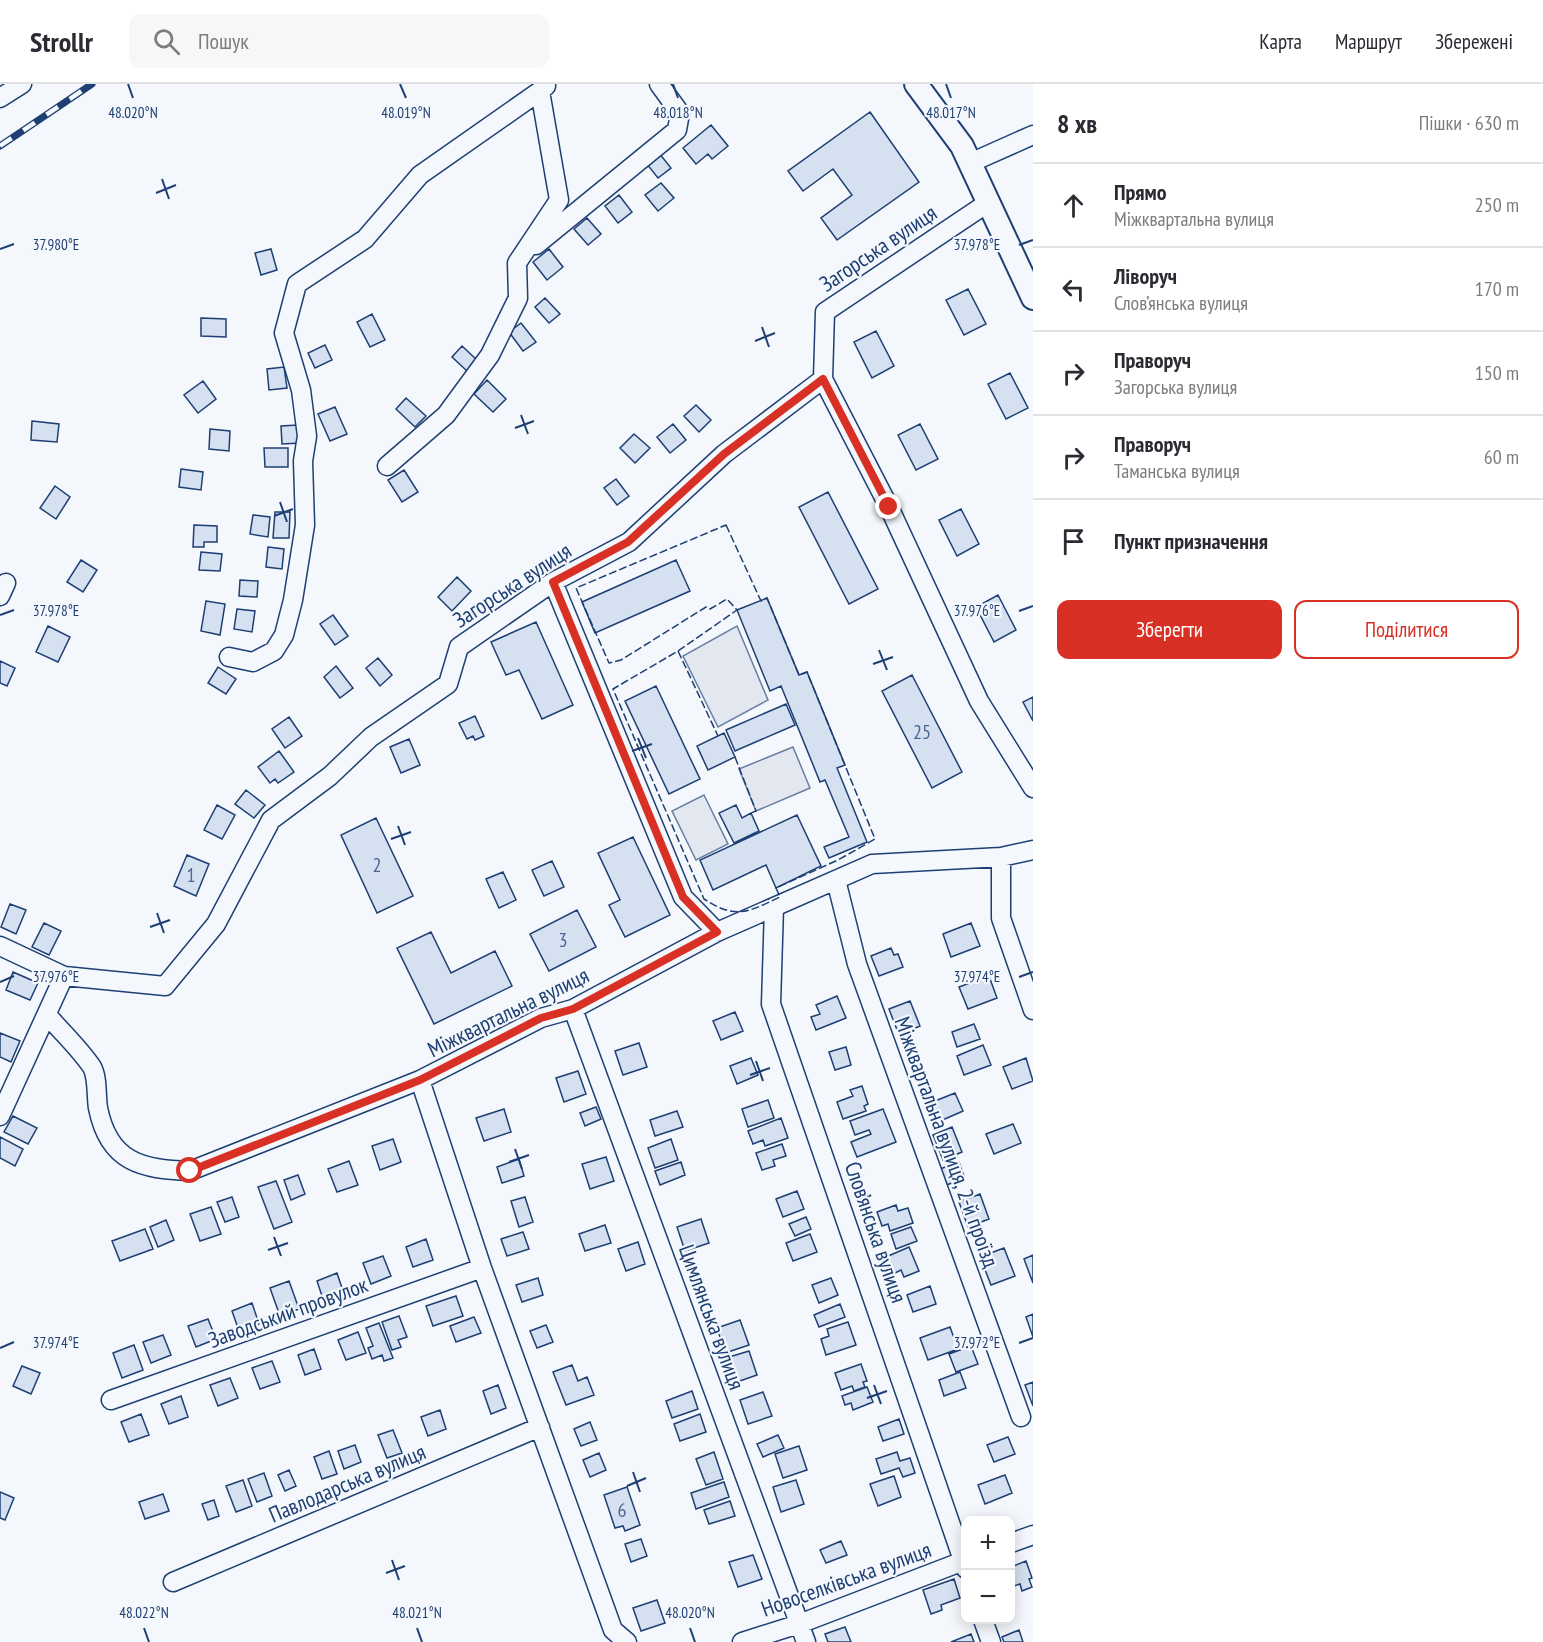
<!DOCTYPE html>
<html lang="uk">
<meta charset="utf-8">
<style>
:root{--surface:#fff;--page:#f7f7f7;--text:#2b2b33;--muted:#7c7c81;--line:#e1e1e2;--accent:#d93025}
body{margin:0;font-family:"PT Sans Narrow",sans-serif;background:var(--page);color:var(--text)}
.controls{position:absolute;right:18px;bottom:18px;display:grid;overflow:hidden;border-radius:12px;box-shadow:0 3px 15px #0003}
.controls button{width:54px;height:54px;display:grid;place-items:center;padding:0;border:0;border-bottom:2px solid var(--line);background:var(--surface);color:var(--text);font:30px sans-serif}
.stop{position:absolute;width:18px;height:18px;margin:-14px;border:4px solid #d93025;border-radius:50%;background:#fff}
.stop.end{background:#d93025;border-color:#fff;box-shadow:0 2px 6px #0008}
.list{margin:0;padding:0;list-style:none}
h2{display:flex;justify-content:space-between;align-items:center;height:78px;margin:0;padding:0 24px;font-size:26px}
h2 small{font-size:20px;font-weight:400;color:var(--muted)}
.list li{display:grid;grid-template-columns:39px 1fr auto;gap:18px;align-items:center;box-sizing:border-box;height:84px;padding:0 24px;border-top:2px solid var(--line)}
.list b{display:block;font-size:22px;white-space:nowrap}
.list p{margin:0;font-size:20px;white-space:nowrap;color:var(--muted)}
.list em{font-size:20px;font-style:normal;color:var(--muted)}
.actions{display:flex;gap:12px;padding:18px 24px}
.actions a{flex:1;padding:14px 0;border:2px solid var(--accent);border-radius:12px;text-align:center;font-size:21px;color:var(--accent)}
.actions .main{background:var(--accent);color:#fff}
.icon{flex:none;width:33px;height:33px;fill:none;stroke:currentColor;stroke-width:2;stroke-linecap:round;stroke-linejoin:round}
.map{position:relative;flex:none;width:1033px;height:1558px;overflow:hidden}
header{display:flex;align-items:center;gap:36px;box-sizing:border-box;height:84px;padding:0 30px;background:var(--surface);border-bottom:2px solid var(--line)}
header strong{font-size:28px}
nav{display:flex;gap:33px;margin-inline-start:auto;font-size:21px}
.search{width:420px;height:54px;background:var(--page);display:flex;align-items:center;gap:15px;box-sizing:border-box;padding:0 21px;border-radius:12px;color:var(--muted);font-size:22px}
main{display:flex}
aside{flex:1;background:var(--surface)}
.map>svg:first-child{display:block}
</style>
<header>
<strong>Strollr</strong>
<div class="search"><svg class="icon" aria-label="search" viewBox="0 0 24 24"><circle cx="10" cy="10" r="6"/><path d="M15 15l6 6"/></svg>Пошук</div>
<nav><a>Карта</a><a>Маршрут</a><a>Збережені</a></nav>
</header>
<main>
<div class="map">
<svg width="1033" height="1558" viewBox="0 0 1033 1558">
<rect width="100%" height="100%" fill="#f4f7fb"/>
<path fill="#e3e8f0" stroke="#687fa3" stroke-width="1.5" d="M737,542L768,616L718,643L683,572Z
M793,663L810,704L756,727L739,685Z
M704,711L728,760L696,776L672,727Z"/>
<path fill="#d5e0f0" stroke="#1d3f73" stroke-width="1.5" d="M870,28L919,98L837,156L821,134L852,111L833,85L803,107L788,87Z
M711,41L728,62L712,75L708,70L696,80L683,64Z
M659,69L671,84L658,94L646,79Z
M661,99L674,114L658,127L645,111Z
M619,111L632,128L618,139L605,122Z
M587,134L601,150L588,161L574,145Z
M271,165L277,186L261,191L255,169Z
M549,165L563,183L547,196L533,178Z
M968,205L986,240L964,251L946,216Z
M545,214L560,230L549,239L535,223Z
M372,230L385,256L370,263L357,238Z
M201,234L226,235V253L201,252Z
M521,239L536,258L523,267L509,248Z
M876,247L894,282L872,294L854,258Z
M325,261L332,276L315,284L308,269Z
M462,262L478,277L468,288L452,273Z
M284,283L287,304L269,306L267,285Z
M1010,289L1028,324L1006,335L988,300Z
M487,296L506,315L493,328L474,310Z
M203,297L216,315L198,329L184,311Z
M406,314L426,332L415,343L396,325Z
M696,321L711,336L699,348L684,332Z
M335,323L347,350L330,357L318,330Z
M32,337L59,340L57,358L31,356Z
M673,340L686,356L670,369L657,353Z
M920,340L938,375L916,386L898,351Z
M298,341L300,359L282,360L281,342Z
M210,345L230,347L229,367L209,365Z
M634,350L650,364L635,379L620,364Z
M264,364H288V383H265Z
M181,385L203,388L201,406L179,403Z
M404,386L418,408L402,418L388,396Z
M616,395L629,412L617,421L604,404Z
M55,402L70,413L56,435L40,424Z
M828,408L878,505L849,520L799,423Z
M961,425L979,460L957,472L939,436Z
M275,428H290L289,454H273Z
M253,431L270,433L268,453L250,450Z
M194,441L217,442V458H204V463H193Z
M268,463L284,465L282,485L266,483Z
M201,468L222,470L220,487L199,486Z
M81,476L97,486L83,508L67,498Z
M676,476L690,507L595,549L582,518Z
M457,493L471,507L452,527L438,513Z
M240,496L258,497L257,513L239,512Z
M998,511L1016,546L994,558L976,523Z
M767,514L799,591L807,588L845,681L837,684L867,758L829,774L824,763L849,753L825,696L820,698L781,602L770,607L737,526Z
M206,517L225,520L220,551L201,547Z
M237,525L255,527L252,548L234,545Z
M333,531L348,552L335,561L320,540Z
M536,538L573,621L542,635L519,586L506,591L491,558Z
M48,542L70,553L58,578L36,568Z
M378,574L392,591L380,602L366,584Z
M0,577L15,584L7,602L0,599Z
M336,582L353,604L340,614L324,593Z
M218,583L236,595L226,610L208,599Z
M912,591L962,688L932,704L882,607Z
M656,602L700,695L669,710L625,617Z
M1033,613V637L1023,618Z
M786,620L795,641L735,667L726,646Z
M475,632L484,652L475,656L473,652L467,655L459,639Z
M289,633L302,652L285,664L272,645Z
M724,649L735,673L708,686L697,662Z
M409,655L420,681L401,689L390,663Z
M279,667L294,688L278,699L275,695L270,699L258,683Z
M246,706L265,721L254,734L235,720Z
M217,721L235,731L222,755L204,746Z
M736,721L742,734L751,729L759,747L734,759L719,729Z
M797,731L821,782L776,804L766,781L713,806L700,776Z
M376,734L413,812L377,829L341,751Z
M633,753L670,831L625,853L609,821L620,816L598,769Z
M187,771L209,780L196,812L174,802Z
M552,777L564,803L544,812L532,786Z
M503,788L516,816L499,824L486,795Z
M10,820L26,826L16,850L1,843Z
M577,826L596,863L549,887L530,850Z
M44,839L61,847L49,871L32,863Z
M971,839L980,862L951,873L943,850Z
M431,848L451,889L495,867L512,902L434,940L397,864Z
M891,864L894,871L898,870L903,883L879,892L871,872Z
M13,888L38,899L30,916L6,906Z
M989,892L997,914L968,925L959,903Z
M837,912L846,934L816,946L811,933L820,930L816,921Z
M910,917L920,942L899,951L889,925Z
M735,928L743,947L721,956L713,937Z
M974,940L980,955L957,963L952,948Z
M0,949L20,957L11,978L0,973Z
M639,959L647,983L623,991L615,967Z
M983,961L991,981L964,991L957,972Z
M846,963L851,981L835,986L829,968Z
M751,974L758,991L737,1000L730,982Z
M1026,974L1033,997L1012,1005L1003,983Z
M578,987L586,1010L564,1018L556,994Z
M862,1002L868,1020L864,1022L866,1027L843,1035L837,1018L853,1012L850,1006Z
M955,1009L963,1027L938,1038L930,1019Z
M768,1016L774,1034L748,1043L742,1025Z
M596,1023L601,1035L585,1042L580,1029Z
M504,1025L511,1048L484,1057L476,1034Z
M883,1025L896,1058L857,1073L851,1058L871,1050L869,1046L855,1051L850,1037Z
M677,1027L683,1043L655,1052L650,1036Z
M13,1032L37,1044L28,1060L4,1048Z
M781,1034L788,1054L765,1062L763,1056L753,1060L748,1047Z
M1013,1040L1021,1059L994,1070L986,1050Z
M952,1043L962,1068L943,1076L933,1051Z
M0,1053L23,1065L15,1082L0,1074Z
M393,1055L401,1078L380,1086L372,1062Z
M671,1055L678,1076L655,1084L648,1064Z
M782,1060L786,1072L773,1076L775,1082L762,1086L756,1069Z
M606,1073L614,1097L590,1105L582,1080Z
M519,1075L524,1092L502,1099L497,1083Z
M349,1077L358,1101L337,1108L328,1085Z
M681,1078L685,1091L660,1101L655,1087Z
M959,1078L965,1095L946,1101L940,1085Z
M298,1091L305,1110L291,1116L284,1096Z
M276,1097L292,1138L274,1145L258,1103Z
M797,1107L804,1125L783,1133L776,1115Z
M980,1110L989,1135L968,1143L959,1118Z
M232,1113L239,1133L225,1138L217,1118Z
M525,1113L533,1138L519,1143L511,1117Z
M896,1121L898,1127L908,1124L913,1139L890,1147L888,1140L882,1142L877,1128Z
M211,1123L221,1150L200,1157L190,1130Z
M806,1133L811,1145L795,1152L789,1140Z
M701,1135L709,1159L685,1167L677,1143Z
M166,1136L174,1156L158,1163L150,1143Z
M605,1141L611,1159L585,1167L579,1150Z
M911,1143L917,1157L896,1165L891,1150Z
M145,1145L153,1165L120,1177L112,1157Z
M523,1148L529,1165L507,1172L501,1155Z
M810,1150L817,1168L793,1177L786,1159Z
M426,1155L433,1176L413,1183L406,1163Z
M638,1158L645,1180L626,1187L618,1165Z
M909,1163L919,1187L904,1193L901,1186L893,1190L886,1173Z
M1004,1164L1015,1192L991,1201L980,1173Z
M1033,1171V1199L1024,1175Z
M383,1172L391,1192L371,1200L363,1179Z
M337,1189L344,1210L324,1218L317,1197Z
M538,1194L543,1211L522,1218L516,1201Z
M831,1194L838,1211L819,1219L812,1201Z
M289,1197L299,1225L280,1232L270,1204Z
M930,1202L936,1220L913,1228L907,1211Z
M456,1212L463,1232L433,1242L426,1222Z
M252,1219L259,1240L239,1247L232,1227Z
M840,1220L845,1233L819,1243L814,1231Z
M1033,1230V1253L1026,1233Z
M399,1232L407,1253L398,1256L401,1263L392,1266L382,1238Z
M474,1233L481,1249L456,1258L450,1242Z
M208,1235L216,1255L196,1263L188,1242Z
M740,1236L749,1261L725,1269L717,1244Z
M848,1238L856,1261L826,1271L821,1255L829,1252L827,1245Z
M379,1239L393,1274L384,1277L382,1271L372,1275L368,1264L373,1262L366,1244Z
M546,1241L553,1258L537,1264L530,1247Z
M950,1243L958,1265L928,1276L920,1254Z
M358,1248L366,1269L346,1276L338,1256Z
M163,1251L171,1271L151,1279L143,1258Z
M134,1261L143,1286L122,1294L113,1269Z
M971,1262L978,1280L956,1288L949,1270Z
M314,1265L321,1285L305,1291L298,1271Z
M749,1267L757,1291L734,1299L726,1274Z
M272,1277L280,1298L260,1305L252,1284Z
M861,1280L867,1297L863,1298L865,1303L854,1307L852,1302L841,1306L835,1289Z
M572,1281L578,1297L587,1293L594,1311L566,1321L553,1288Z
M22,1282L40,1289L31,1310L13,1302Z
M960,1288L966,1304L944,1312L939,1296Z
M230,1294L238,1314L218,1322L210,1301Z
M1033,1298V1322L1025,1301Z
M498,1301L506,1324L491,1330L483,1307Z
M867,1303L873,1318L853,1326L851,1319L845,1321L842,1312Z
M692,1307L698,1325L672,1334L666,1317Z
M763,1308L772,1332L748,1340L740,1316Z
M181,1312L188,1333L169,1340L161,1320Z
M440,1326L446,1345L428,1352L421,1333Z
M141,1330L149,1351L129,1358L121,1338Z
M700,1330L706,1348L680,1357L674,1340Z
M899,1335L904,1350L883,1357L878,1343Z
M590,1338L597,1356L581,1362L574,1345Z
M393,1346L402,1369L387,1374L378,1351Z
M778,1351L784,1364L763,1373L757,1360Z
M1008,1353L1015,1370L994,1378L987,1361Z
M355,1361L361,1378L344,1385L338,1367Z
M799,1362L807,1386L783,1394L775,1370Z
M329,1367L337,1390L322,1395L314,1373Z
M714,1368L723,1395L706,1401L696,1375Z
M897,1368L900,1377L910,1374L915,1389L903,1393L899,1384L881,1390L876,1375Z
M599,1369L606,1386L590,1393L583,1376Z
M289,1386L296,1402L285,1407L278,1391Z
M264,1389L272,1412L257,1418L248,1395Z
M1005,1391L1012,1409L985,1420L978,1401Z
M894,1392L901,1413L878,1422L870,1400Z
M243,1396L252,1422L236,1428L226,1402Z
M796,1396L804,1420L781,1428L773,1403Z
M724,1398L729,1413L696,1425L691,1409Z
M627,1403L640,1441L625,1447L623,1442L615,1444L604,1411Z
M0,1408L14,1414L5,1436L0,1434Z
M163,1410L169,1427L145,1435L139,1418Z
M214,1416L219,1432L208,1436L202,1420Z
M730,1417L735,1432L709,1440L704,1426Z
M641,1455L647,1472L631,1478L625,1460Z
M841,1457L847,1471L826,1479L820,1466Z
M753,1471L762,1495L738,1503L729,1478Z
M1026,1477L1032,1494L1029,1495L1032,1503L1022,1507L1020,1500L1011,1503V1483Z
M954,1495L960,1514L941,1521L942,1526L931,1530L923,1506Z
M657,1516L665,1539L641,1547L633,1524Z
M845,1543L851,1558H828L825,1550Z
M1019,1546L1023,1558H1004L1002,1553Z
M971,1550L974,1558H951Z"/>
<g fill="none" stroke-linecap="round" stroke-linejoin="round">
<g stroke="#1d3f73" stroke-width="21">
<path id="minor" d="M0,14L22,0
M970,79L1033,51
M536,161L677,46L680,29L659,0
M823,295L889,423L979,617L1033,704
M387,382L446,331L490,271L518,214L517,179L559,116L540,7L546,2
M553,498L683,813L717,848
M0,512L6,499
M229,573L253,578L274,567L284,551L293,516L305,441L303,377L307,352L301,306L284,249L297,200L365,155L420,91L540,7
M1001,773V834L1033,926
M836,796L857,880L1021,1333
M774,823L771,920L966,1485
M0,862L64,892L165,902L216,840L271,736L330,692L371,653L448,600L459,563L553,498L629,458L724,370L823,295L825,228L989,118
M573,925L806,1558
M47,931C61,947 80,965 92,983C98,994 96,1012 98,1024C109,1079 142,1085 190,1087L420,996L541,934L573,925L717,848L872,780L1001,773L1033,766
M420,996L482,1184L613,1546L627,1558
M0,1032L64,892
M111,1316L482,1184
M1011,1459L1033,1451
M173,1498L540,1343
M983,1536L991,1558
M742,1558L799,1540L966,1476"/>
</g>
<g stroke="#1d3f73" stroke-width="26">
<path id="major" d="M916,0L962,62L1033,214"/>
</g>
<use href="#minor" stroke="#f4f7fb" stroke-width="18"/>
<use href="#major" stroke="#f4f7fb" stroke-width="22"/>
<g stroke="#1d3f73" stroke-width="7">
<path id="rail" d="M0,62L92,0"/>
</g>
<use href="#rail" stroke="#f4f7fb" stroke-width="4.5" stroke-dasharray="14" stroke-linecap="butt"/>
<path stroke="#1d3f73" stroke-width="1.5" stroke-dasharray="8 3" stroke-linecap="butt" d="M726,441L761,517L767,514L799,591L807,588L875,755L838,776L776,804L780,813C748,828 736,836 704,815L613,605L678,567L737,526L727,515L710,525L706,523L621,576L609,579L576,504Z
M678,567L718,652
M735,673L756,727L751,729"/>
</g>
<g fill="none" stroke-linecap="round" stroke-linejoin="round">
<path stroke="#d93025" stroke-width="8" d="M190,1087L420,996L541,934L573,925L717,848L683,813L553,498L628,458L724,370L823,295L889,423"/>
</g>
<path fill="none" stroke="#1d3f73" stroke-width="2" d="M128,0L133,14M400,0L406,14M673,0L678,14M946,0L951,14M162,95L169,115M156,109L176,101M1019,161L1033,156M0,165L14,160M762,243L769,263M755,257L775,249M521,331L528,350M515,344L534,337M280,418L287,438M274,432L293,425M1019,527L1033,522M0,531L14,526M879,566L887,586M873,580L893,573M638,654L646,674M632,667L652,660M398,742L405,761M391,755L411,748M157,829L164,849M150,843L170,836M1019,893L1033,888M0,898L14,892M756,977L763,997M750,991L770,984M515,1065L522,1085M509,1078L529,1071M274,1153L281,1172M268,1166L288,1159M1019,1259L1033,1254M0,1264L14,1258M874,1301L881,1320M867,1314L887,1307M633,1388L640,1408M627,1402L646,1394M392,1476L399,1496M386,1489L405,1482M144,1544L149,1558M417,1544L422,1558M690,1544L695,1558"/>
<g text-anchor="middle" stroke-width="4.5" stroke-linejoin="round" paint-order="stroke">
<g font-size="20" fill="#4b6792">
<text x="922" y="655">25</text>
<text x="377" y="788">2</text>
<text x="191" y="798">1</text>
<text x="563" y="863">3</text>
<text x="622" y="1433">6</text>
</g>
<g font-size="22" fill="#1d3f73" stroke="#f4f7fb">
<text transform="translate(878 164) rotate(-34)" y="8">Загорська вулиця</text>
<text transform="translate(512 501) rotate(-33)" y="8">Загорська вулиця</text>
<text transform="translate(508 928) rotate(-26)" y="8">Міжквартальна вулиця</text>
<text transform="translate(947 1058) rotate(70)" y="8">Міжквартальна вулиця, 2-й проїзд</text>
<text transform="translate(876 1148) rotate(71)" y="8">Слов’янська вулиця</text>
<text transform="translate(288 1228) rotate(-20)" y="8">Заводський провулок</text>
<text transform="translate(712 1233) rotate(70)" y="8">Цимлянська вулиця</text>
<text transform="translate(347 1399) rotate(-23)" y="8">Павлодарська вулиця</text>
<text transform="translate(846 1495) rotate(-20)" y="8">Новоселківська вулиця</text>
</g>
</g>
<g font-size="15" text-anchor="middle" fill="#1d3f73" stroke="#f4f7fb" stroke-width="4.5" stroke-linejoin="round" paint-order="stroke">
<text x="133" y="34">48.020°N</text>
<text x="406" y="34">48.019°N</text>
<text x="678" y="34">48.018°N</text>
<text x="951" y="34">48.017°N</text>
<text x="56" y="166">37.980°E</text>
<text x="977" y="166">37.978°E</text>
<text x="56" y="532">37.978°E</text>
<text x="977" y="532">37.976°E</text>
<text x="56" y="898">37.976°E</text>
<text x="977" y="898">37.974°E</text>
<text x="56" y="1264">37.974°E</text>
<text x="977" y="1264">37.972°E</text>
<text x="144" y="1534">48.022°N</text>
<text x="417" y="1534">48.021°N</text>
<text x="690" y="1534">48.020°N</text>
</g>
</svg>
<div class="controls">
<button>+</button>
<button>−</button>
</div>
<div class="stop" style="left:190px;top:1087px"></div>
<div class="stop end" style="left:889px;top:423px"></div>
</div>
<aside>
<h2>8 хв<small>Пішки · 630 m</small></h2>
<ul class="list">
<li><svg class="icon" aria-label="ahead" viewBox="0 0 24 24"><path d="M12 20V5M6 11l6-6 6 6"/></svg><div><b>Прямо</b><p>Міжквартальна вулиця</p></div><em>250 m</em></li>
<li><svg class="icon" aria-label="left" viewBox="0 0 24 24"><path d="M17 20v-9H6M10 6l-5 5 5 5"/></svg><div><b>Ліворуч</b><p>Слов’янська вулиця</p></div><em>170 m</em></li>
<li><svg class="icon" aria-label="right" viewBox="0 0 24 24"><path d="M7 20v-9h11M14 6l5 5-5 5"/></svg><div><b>Праворуч</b><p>Загорська вулиця</p></div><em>150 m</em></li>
<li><svg class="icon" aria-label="right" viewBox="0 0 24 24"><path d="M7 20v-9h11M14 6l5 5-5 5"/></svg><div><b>Праворуч</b><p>Таманська вулиця</p></div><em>60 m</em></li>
<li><svg class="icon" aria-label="arrive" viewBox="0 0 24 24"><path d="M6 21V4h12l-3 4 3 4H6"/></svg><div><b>Пункт призначення</b></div></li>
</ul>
<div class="actions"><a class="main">Зберегти</a><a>Поділитися</a></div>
</aside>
</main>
